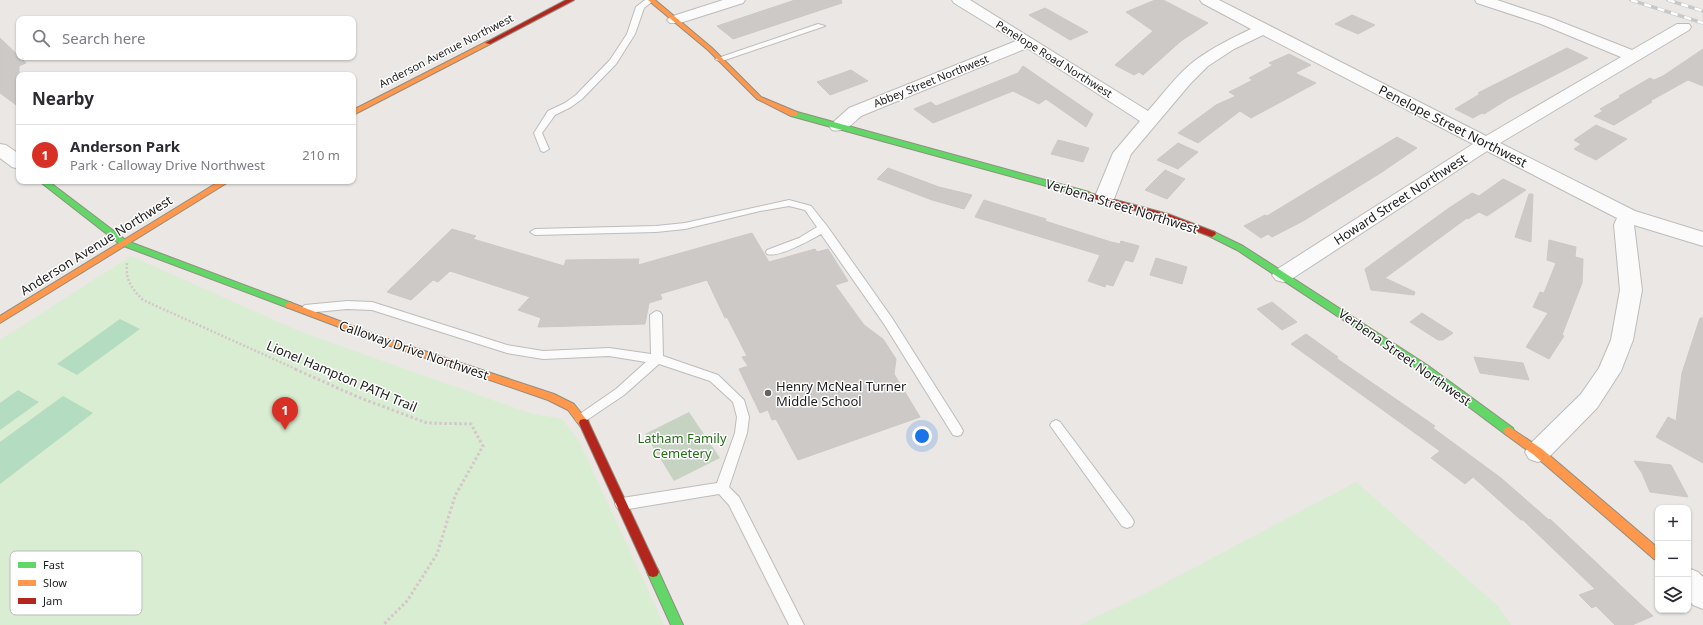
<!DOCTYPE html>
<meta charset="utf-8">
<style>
:root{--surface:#fff;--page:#f2f2f3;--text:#2b2b33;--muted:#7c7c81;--line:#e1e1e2;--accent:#d93025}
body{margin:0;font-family:"Noto Sans",sans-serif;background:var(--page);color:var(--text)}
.controls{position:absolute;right:12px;bottom:12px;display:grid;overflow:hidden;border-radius:8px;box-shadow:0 1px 3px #0004}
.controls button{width:36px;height:36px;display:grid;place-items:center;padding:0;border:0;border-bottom:1px solid var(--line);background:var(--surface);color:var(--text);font:20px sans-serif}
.you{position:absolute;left:922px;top:436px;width:14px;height:14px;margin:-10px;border:3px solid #fff;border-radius:50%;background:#1a73e8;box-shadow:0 0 0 6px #1a73e833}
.badge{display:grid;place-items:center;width:26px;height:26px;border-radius:50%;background:var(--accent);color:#fff;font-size:13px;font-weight:700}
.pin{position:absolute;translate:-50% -33px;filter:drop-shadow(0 1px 2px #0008)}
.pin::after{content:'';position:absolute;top:21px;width:14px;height:12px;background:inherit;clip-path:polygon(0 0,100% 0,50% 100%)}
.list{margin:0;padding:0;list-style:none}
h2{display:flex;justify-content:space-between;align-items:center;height:52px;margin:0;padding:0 16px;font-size:17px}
h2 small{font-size:13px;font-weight:400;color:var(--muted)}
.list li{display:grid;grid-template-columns:26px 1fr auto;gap:12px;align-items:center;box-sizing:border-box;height:60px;padding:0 16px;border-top:1px solid var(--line)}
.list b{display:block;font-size:15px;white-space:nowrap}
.list p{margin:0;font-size:13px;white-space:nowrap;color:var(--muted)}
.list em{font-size:13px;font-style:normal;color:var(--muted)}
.icon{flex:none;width:22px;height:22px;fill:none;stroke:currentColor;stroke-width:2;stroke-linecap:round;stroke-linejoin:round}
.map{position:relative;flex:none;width:1703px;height:625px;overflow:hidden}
.search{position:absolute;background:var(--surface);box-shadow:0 1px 3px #0004;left:16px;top:16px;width:340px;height:44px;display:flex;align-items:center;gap:10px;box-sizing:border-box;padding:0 14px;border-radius:8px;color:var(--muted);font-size:15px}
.panel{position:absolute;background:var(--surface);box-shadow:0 1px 3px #0004;left:16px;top:72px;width:340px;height:112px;border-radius:8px}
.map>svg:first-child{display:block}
</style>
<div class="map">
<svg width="1703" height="625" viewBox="0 0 1703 625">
<rect width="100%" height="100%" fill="#eae7e4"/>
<path fill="#c6d3c2" d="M689,412L720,458L674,481L645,434Z"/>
<path fill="#d9edd2" d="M131,256L301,332L529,413L562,419L579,441L664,625H0V340Z
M1356,482L1498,606L1511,625H1080L1152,590Z"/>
<path fill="#b4dcc0" d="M120,319L140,329L77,375L57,364Z
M18,390L39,402L0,430V403Z
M63,396L93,413L0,484V442Z"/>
<path fill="#cdc9c7" stroke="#cdc8c6" d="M795,0H841L842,3L733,39L717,26Z
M1155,0H1163L1208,23L1181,41L1143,75L1139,72L1134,75L1115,65L1153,31L1126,12Z
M1045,8L1088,32L1070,40L1029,15Z
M1352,15L1375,25L1358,34L1335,24Z
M0,38L26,63L19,66V107L0,93Z
M1567,48L1588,58L1508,99L1484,114L1482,113L1473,118L1455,109L1480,94L1478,93Z
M1703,49V86L1688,80L1650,101L1652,102L1614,125L1594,116L1603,111L1600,109L1621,97L1619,96L1650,78L1654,80L1663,76Z
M1289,54L1311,65L1295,73L1316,83L1251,118L1240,111L1198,143L1178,133L1216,105L1236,96L1229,92L1253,80L1249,78L1273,65L1269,63Z
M1023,66L1093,114L1086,127L1046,99L1039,104L1013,91L933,123L914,109L931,102L936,106L1018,73Z
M851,70L868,81L830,95L817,82Z
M1596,125L1627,139L1596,160L1574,149L1581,144L1574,140Z
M1397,137L1417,148L1382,172L1303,221L1272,237L1268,234L1261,238L1244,226L1265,215L1267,216Z
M1058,140L1089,148L1083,162L1051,154Z
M1178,143L1198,152L1178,169L1157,160Z
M888,168L939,187L972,195L964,209L932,200L877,179Z
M1165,170L1185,179L1167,199L1145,190Z
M1503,179L1526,190L1487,216L1479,212L1468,219L1467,218L1385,278L1415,292L1414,295L1371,290L1365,269L1449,208L1472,193L1479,196Z
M1529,194H1533L1531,242L1515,237Z
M984,200L1046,219L1045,221L1111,242L1120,244L1121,241L1139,246L1133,262L1125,260L1113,286L1106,284L1105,287L1088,281L1100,255L975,217Z
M452,229L476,236L473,239L564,266L566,260L639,259L638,265L752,233L769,262L815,249L817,252L828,249L848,281L835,285L864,325L883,339L896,359L894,374L920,417L798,460L776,419L772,420L768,410L760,413L739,369L748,366L742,357L747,356L727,317L725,318L707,280L660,294L662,299L649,303L645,324L538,327L541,318L518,310L530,297L450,271L438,282L433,280L411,300L387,292Z
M1549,240L1576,247L1575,257L1583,259L1582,283L1562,335L1564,336L1549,359L1526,347L1548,313L1533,307L1540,292L1544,293L1556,263L1547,260Z
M1156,258L1187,267L1182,284L1150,275Z
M1272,302L1297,322L1282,330L1257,309Z
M1422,313L1453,333L1443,340H1438L1410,322Z
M1700,318H1703V463L1656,437L1668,417L1676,421L1682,373Z
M1306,334L1338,357L1336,358L1435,426L1433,428L1501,478L1549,520L1550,519L1653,616L1632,625H1615L1596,606L1592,608L1579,595L1595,589L1523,520H1521L1473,477L1465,484L1431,458L1440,451L1291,344Z
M1474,357L1523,363L1529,380L1480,373Z
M1634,461L1671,465L1688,497L1650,492L1642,473Z"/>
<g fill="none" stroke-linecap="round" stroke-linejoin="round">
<g stroke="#bdbcbb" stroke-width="2">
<path id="lane" d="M645,0H654L644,8L635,34L616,64L582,99L571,107L555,115L542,133L549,149L544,152L541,151L534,133L548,111L565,103L576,95L610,60L627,34L636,7Z
M818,24L825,26L722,61H719L715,59Z
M789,200L811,206L827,226L892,318L961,427L963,431L961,435L957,436L953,435L884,324L821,234C810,240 779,258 767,254L766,252L767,250L799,238L817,227L805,210L789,206L760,211L685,229L656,232L535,235L530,232L535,229L656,226L685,223Z
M347,301L372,302L507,345L543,351L609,348L651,354L650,315L656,311L660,312L662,315L663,356L718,375L744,400L749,417L747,433L729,487L739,497L804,625H789L729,505L719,494L622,510L617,508L615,504L617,500L622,498L717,483L735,433L737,417L733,402L710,381L659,364L624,395L581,424L577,422L575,419L577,416L616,389L646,362L609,356L543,359L507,353L372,310L347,309L305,313L300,309L305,305Z
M1056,420L1060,422L1132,518L1134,522L1132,526L1127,528L1122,526L1052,428L1050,425L1052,422Z"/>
</g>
<g stroke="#bdbcbb" stroke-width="2">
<path id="street" d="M723,0H745L743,3L680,23H670L667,20L670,17Z
M952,0H970L1148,111C1164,93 1178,73 1197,59C1214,47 1232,38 1251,29L1202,3L1200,0H1219L1486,136L1621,57L1541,24L1477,3L1475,0H1497L1551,18L1632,50L1677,24H1689L1691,27L1689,30L1500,143L1635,211L1703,232V246L1634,225L1642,290L1633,340L1621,371L1597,408L1547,459L1538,462L1529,459L1525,452L1529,445L1581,394L1599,368L1611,340L1620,290L1614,225L1617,218L1487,151L1290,280L1283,282L1276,280L1272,275L1276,270L1473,144L1263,35L1234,49L1208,66L1190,84L1131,154L1114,199L1111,203L1104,205L1097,203L1094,199L1113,153L1140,121L1027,48L861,116C852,124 845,133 832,130L829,126L849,108L1016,41L954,3Z
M0,144L6,145L19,154V169L12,167L0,158Z
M1688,568L1698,572L1703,577V609L1693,605L1688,600Z"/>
</g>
<g stroke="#918e7f" stroke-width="2">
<path id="fast" d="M791,112H797L1089,192L1090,194L1089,196H1083L791,116Z
M39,181H48L127,241L292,303L293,305L289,308L286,307L121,245Z
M1212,231L1243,246L1427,365L1513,428L1514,431L1513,434L1509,435L1505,434L1421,371L1237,250L1209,236L1208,234Z
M653,567L657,568L683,625H671L647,572L649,568Z"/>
</g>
<g stroke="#918e7f" stroke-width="2">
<path id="slow" d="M648,0H655L712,48L761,97L797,112V116H791L757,99L708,50Z
M488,41L491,43L490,44L353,115V110Z
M220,181H230L0,323V316Z
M289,302L382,337L554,394L574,404L589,423L588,426L584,427L580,426L568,410L548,400L376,341L286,307L285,305Z
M1509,427L1542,449L1658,548V560L1654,559L1534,455L1505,434L1504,431L1505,428Z"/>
</g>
<g stroke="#918e7f" stroke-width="2">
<path id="jam" d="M566,0H574L490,44L485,43Z
M1083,192H1086L1168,214L1215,232L1216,234L1212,237L1209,236L1162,218L1083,196L1082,194Z
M584,419L588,420L589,423L657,568L659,572L657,576L653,577L649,576L579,423L580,420Z"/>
</g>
<path stroke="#d4c6c9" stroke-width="2.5" stroke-dasharray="2 2" stroke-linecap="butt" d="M127,263C125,280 132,289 143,300L298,370"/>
<path stroke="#d4c6c9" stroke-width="3" stroke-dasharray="2.5 2.5" stroke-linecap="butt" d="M295,369L358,397L427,423L471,424L483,446L455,496L437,554L407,601L383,625"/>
<use href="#lane" fill="#fcfbfb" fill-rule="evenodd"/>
<use href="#street" fill="#fcfbfb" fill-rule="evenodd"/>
<use href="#fast" fill="#63d668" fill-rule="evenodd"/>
<use href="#slow" fill="#ff974d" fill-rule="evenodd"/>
<use href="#jam" fill="#b3261e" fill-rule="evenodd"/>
<g stroke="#c9c8c8" stroke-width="3.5">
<path id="rail" d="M1631,0L1703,23
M1668,0L1703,11"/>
</g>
<use href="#rail" stroke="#fff" stroke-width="2.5" stroke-dasharray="7" stroke-linecap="butt"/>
</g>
<circle fill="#646362" stroke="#fff" stroke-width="1.5" cx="768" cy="393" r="4"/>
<g text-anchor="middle" stroke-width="3" stroke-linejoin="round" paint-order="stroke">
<g font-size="11" fill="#1c1c1c" stroke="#fff">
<text transform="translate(446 51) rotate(-27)" y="4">Anderson Avenue Northwest</text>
<text transform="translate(1054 59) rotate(32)" y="4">Penelope Road Northwest</text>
<text transform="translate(931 81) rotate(-22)" y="4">Abbey Street Northwest</text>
</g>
<g font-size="13" fill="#1c1c1c" stroke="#fff">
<text transform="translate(1453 126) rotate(27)" y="5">Penelope Street Northwest</text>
<text transform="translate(1400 199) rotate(-33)" y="5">Howard Street Northwest</text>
<text transform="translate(1122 206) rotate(17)" y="5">Verbena Street Northwest</text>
<text transform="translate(96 245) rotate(-32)" y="5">Anderson Avenue Northwest</text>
<text transform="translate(414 350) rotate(19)" y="5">Calloway Drive Northwest</text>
<text transform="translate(1405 357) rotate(35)" y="5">Verbena Street Northwest</text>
<text transform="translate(342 376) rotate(23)" y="5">Lionel Hampton PATH Trail</text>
</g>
<g font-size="13" fill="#1c1c1c" stroke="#fff" text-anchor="start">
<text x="776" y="391">Henry McNeal Turner<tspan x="776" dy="15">Middle School</tspan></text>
</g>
<g font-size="13" fill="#266d17" stroke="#fff">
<text x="682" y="443">Latham Family<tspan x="682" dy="15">Cemetery</tspan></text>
</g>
</g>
<rect x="10" y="551" width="132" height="64" rx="6" fill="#fff" stroke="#bbb" stroke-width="1"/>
<rect x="18" y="562" width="18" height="6" fill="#63d668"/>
<rect x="18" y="580" width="18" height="6" fill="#ff974d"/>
<rect x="18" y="598" width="18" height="6" fill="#b3261e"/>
<g font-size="11" fill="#1c1c1c">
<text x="43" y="569">Fast</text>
<text x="43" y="587">Slow</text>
<text x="43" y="605">Jam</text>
</g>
</svg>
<div class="controls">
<button>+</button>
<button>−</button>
<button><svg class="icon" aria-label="layers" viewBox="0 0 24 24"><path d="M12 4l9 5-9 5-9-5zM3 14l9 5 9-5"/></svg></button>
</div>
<div class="you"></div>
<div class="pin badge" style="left:285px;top:430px">1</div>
<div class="search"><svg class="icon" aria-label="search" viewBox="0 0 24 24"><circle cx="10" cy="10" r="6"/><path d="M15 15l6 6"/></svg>Search here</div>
<section class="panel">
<h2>Nearby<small></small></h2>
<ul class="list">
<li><span class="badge">1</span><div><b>Anderson Park</b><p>Park · Calloway Drive Northwest</p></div><em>210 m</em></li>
</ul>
</section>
</div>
